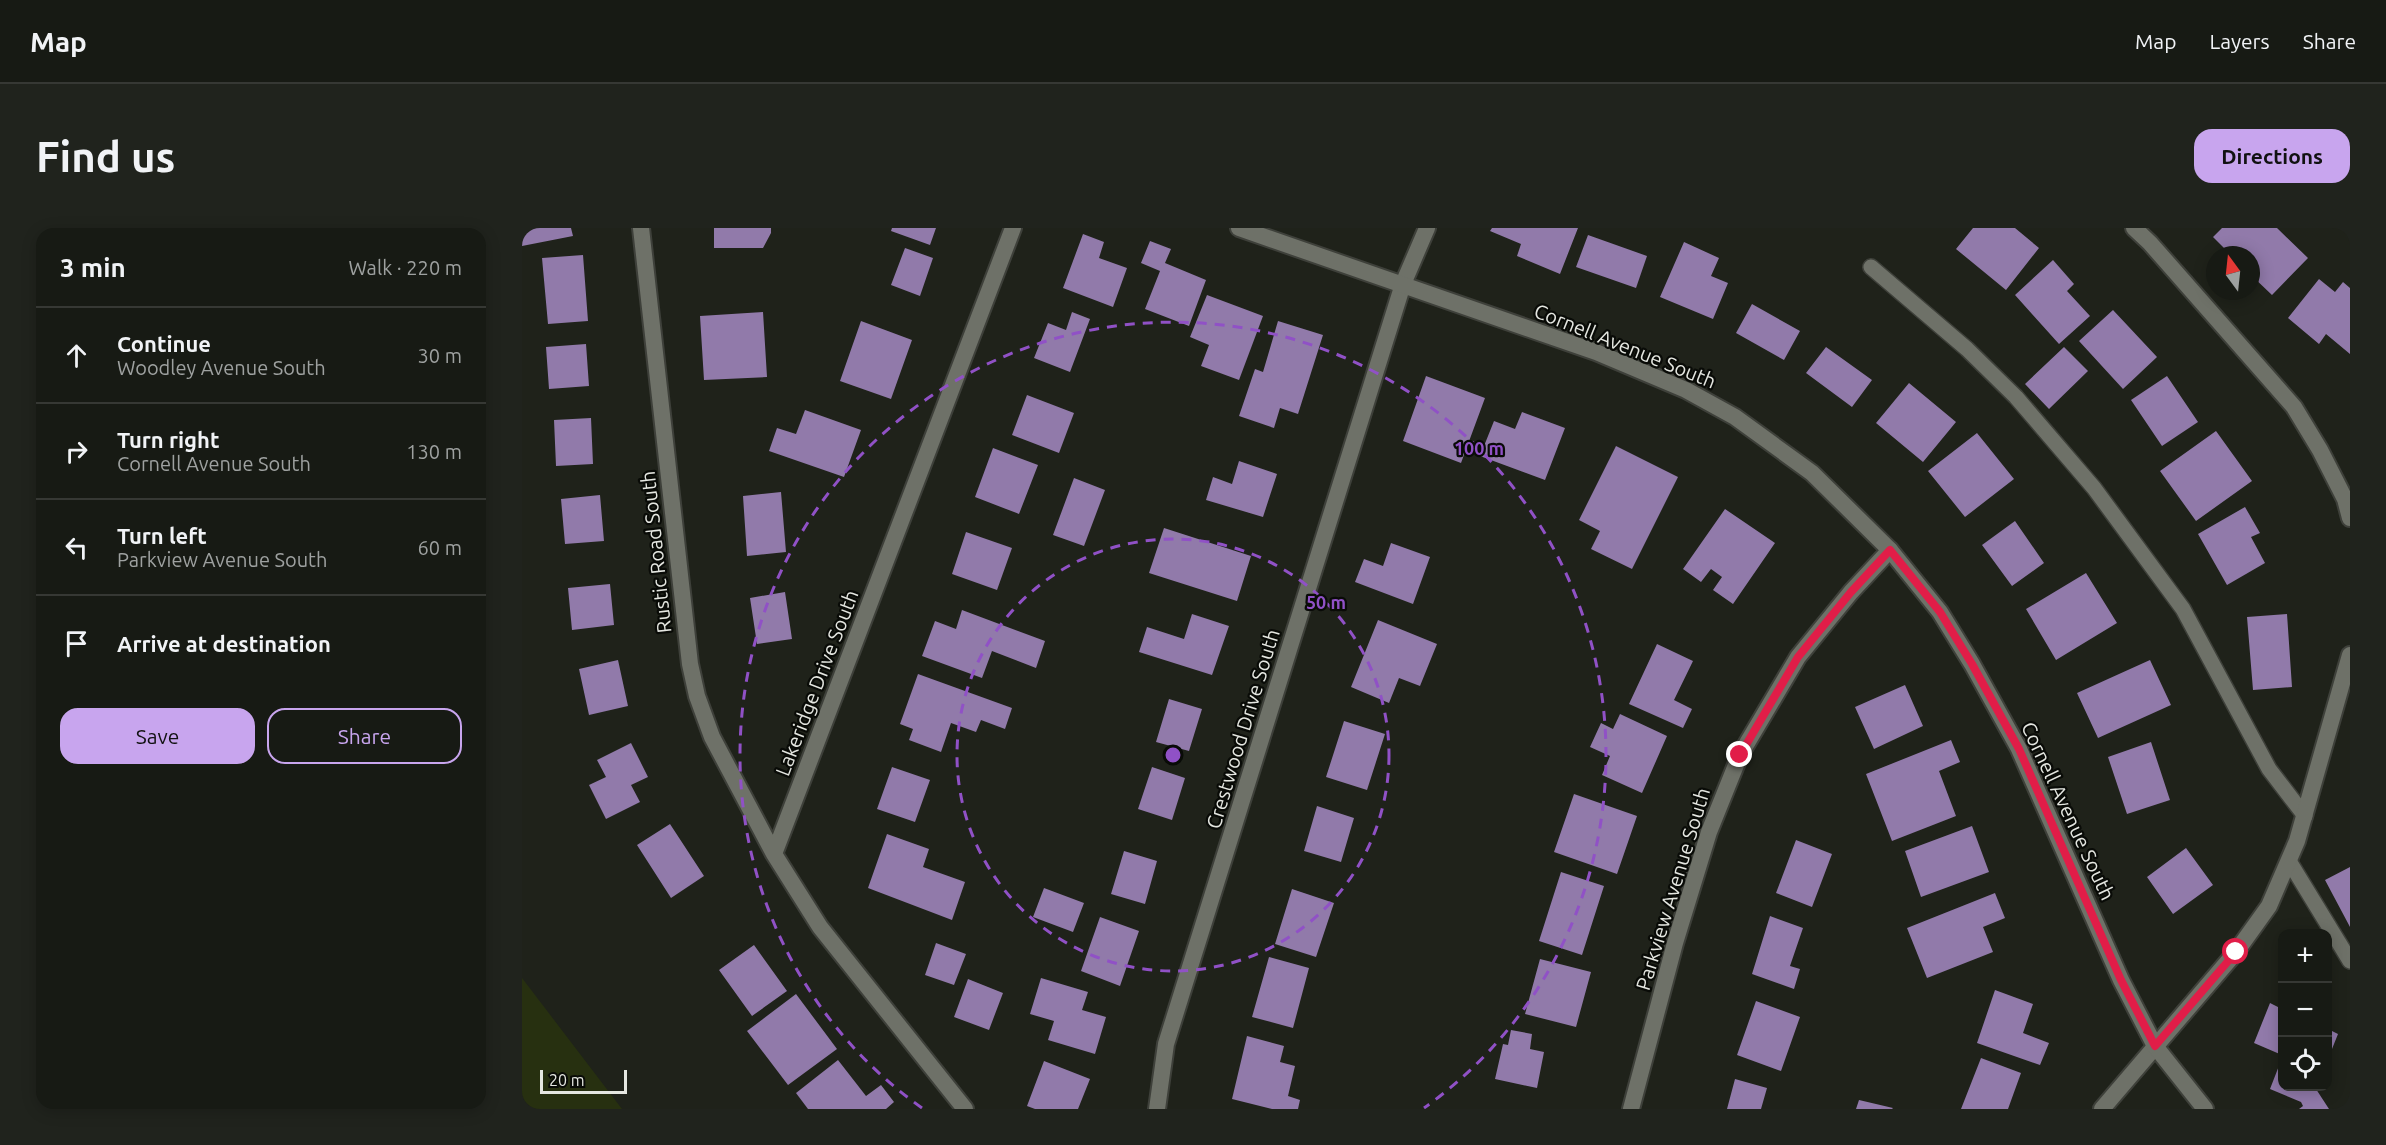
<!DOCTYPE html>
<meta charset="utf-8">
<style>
:root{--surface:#171a14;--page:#20231d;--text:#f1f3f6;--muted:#9ea1a0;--line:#363834;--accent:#c8a5ee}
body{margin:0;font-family:Ubuntu,sans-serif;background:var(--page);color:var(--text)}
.controls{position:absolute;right:18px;bottom:18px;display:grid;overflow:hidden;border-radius:12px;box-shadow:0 3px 15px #0003}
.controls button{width:54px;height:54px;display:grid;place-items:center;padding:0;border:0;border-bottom:2px solid var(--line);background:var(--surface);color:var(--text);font:30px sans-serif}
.compass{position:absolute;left:1684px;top:18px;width:54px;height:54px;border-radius:50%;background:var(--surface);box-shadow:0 3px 15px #0003;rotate:345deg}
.scale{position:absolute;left:18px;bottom:15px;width:87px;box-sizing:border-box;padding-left:6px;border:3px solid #e5e7e1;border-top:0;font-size:16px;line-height:21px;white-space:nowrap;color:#e5e7e1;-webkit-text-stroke:4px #090b07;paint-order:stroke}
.stop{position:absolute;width:18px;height:18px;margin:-14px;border:4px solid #e11d48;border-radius:50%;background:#fff}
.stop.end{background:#e11d48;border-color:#fff;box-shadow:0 2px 6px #0008}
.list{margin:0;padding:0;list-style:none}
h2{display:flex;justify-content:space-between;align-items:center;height:78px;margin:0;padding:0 24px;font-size:26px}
h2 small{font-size:20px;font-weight:400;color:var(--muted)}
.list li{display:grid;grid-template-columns:39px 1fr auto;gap:18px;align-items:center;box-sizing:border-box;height:96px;padding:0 24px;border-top:2px solid var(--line)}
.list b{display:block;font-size:22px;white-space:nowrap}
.list p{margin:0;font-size:20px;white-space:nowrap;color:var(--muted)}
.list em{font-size:20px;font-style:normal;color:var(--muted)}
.actions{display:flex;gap:12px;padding:18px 24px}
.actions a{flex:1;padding:14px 0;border:2px solid var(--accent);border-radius:18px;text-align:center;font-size:21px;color:var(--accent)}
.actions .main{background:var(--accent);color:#111}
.icon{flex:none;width:33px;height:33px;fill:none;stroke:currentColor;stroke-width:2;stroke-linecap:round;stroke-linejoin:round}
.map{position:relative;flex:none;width:1828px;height:881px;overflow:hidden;border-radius:18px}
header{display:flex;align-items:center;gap:36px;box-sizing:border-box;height:84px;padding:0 30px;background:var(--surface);border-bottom:2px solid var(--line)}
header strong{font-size:28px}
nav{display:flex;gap:33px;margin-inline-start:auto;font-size:21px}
.intro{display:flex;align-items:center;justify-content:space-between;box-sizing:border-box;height:144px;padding:0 36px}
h1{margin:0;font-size:42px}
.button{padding:15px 27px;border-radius:18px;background:var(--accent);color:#111;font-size:21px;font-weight:700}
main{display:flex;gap:36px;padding:0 36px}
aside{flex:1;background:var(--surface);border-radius:18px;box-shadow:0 3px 15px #0003}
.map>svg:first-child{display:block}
</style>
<header>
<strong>Map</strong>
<nav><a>Map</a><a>Layers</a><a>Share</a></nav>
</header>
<div class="intro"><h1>Find us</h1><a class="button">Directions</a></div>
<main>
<aside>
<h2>3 min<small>Walk · 220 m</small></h2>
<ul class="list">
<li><svg class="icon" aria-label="ahead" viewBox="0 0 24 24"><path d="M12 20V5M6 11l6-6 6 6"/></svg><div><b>Continue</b><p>Woodley Avenue South</p></div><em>30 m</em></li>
<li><svg class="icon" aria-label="right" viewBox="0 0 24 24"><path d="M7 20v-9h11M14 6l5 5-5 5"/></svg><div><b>Turn right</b><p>Cornell Avenue South</p></div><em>130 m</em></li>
<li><svg class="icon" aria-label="left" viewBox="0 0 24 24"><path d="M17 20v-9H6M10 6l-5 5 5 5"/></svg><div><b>Turn left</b><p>Parkview Avenue South</p></div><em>60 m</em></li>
<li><svg class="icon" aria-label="arrive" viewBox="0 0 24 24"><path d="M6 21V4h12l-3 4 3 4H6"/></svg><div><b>Arrive at destination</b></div></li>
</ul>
<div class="actions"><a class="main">Save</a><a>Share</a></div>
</aside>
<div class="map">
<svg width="1828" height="881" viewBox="0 0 1828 881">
<rect width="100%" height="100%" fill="#1f221a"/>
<path fill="#273010" d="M0,750L100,881H0Z"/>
<path fill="#917aaa" d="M0,0H49L51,8L0,18Z
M192,0H249V5L241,20H192Z
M370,0H414L408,17L369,3Z
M970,0H1056L1038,46L995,28L999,16L968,3Z
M1451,0H1493L1517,20L1484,62L1434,21Z
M1700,0H1755L1786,30L1750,67L1729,47V27H1709L1691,9Z
M561,6L582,14L577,30L605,40L591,79L541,60Z
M1066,7L1125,28L1114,60L1054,39Z
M628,13L649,21L643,35L684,52L667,98L623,81L638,43L619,35Z
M1162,14L1197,30L1189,48L1206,55L1191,91L1138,69Z
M383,20L411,30L398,68L369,57Z
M61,27L66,93L26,96L20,30Z
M1531,32L1552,56L1545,63L1568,88L1537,116L1493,67Z
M1797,51L1813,64L1821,54L1828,60V126L1804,106L1797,116L1766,90Z
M685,67L741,88L717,152L679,138L687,117L668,109Z
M1230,76L1278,103L1262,132L1214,105Z
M1591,82L1635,129L1601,161L1557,113Z
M241,84L245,149L182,152L178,88Z
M550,84L568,91L548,144L512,130L526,95L544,102Z
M339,93L390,112L369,171L318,153Z
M756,93L801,107L776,186L758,180L752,200L717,188L733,141L741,144Z
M64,116L67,158L27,161L24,119Z
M1304,119L1350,152L1330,179L1284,145Z
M1542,119L1566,143L1527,181L1503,156Z
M904,148L963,170L939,235L881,213Z
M1645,148L1676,194L1640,218L1609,172Z
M1387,155L1434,194L1401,234L1354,195Z
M505,167L552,185L537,225L490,207Z
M283,182L339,202L322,249L247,223L255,200L274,206Z
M1000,184L1043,200L1023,252L958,228L972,193L993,201Z
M69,190L71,236L34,238L32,192Z
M1694,203L1730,253L1674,293L1638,243Z
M1455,205L1492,251L1443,289L1406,243Z
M1094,218L1156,249L1110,341L1069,321L1078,303L1057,292Z
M471,220L516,237L497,286L453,269Z
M717,233L755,246L741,289L684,272L691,249L710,256Z
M552,250L583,262L562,318L531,307Z
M259,264L264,324L225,328L221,268Z
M78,267L82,313L43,316L39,271Z
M1723,279L1738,305L1729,309L1743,335L1705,357L1676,306Z
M1203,281L1253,315L1211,376L1191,362L1200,349L1189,341L1179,354L1161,341Z
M1493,293L1522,335L1490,358L1460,317Z
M642,300L729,328L715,373L627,345Z
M444,304L490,320L475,362L430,346Z
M869,315L908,329L891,376L833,354L842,331L861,338Z
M1564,345L1595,395L1534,432L1504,381Z
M88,356L92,397L50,402L46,360Z
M263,364L270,411L235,416L228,370Z
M440,382L523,413L514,440L470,423L460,450L400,428L413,393L434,401Z
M670,386L707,398L690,447L617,424L625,399L662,411Z
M1765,386L1770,459L1731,462L1725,389Z
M856,392L915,416L898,458L877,450L867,475L829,459Z
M1135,416L1171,433L1152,472L1170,481L1161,500L1107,476Z
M96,432L106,478L67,487L57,441Z
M1628,432L1649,477L1576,510L1555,465Z
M396,446L490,480L483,501L459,492L454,504L429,495L419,524L387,512L391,501L378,496Z
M1383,457L1401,498L1352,521L1333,479Z
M647,471L680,481L667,523L634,514Z
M1098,486L1145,508L1120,565L1080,547L1088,528L1068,519L1079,495L1091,501Z
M822,493L863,506L845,562L804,549Z
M1429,512L1438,534L1417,543L1434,588L1370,613L1344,546Z
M1629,514L1648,572L1605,586L1586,529Z
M109,515L126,549L109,557L118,574L84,591L67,557L84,549L75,532Z
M370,539L408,552L393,594L355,581Z
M630,539L663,550L650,592L616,581Z
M1052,566L1115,588L1095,646L1032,624Z
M795,578L832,590L819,634L782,623Z
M148,596L182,648L149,670L115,617Z
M1450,598L1467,644L1399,669L1383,623Z
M365,606L407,621L401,639L443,654L430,692L346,660Z
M1274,612L1310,626L1290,679L1254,665Z
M1664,620L1691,657L1651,686L1625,649Z
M602,623L635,633L623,676L589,666Z
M1828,639V699L1803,652Z
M1039,644L1082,658L1060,727L1017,713Z
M522,660L562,675L551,704L511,689Z
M770,661L812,675L794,729L753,716Z
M1473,665L1483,690L1461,699L1471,724L1405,750L1385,700Z
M1248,688L1281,700L1268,738L1278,741L1272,761L1230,746Z
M578,689L617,703L598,758L559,743Z
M414,715L444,726L432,757L403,747Z
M232,717L265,763L230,788L197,742Z
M747,729L787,740L771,800L730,789Z
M1018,731L1069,744L1054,799L1003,786Z
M519,750L566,764L560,782L584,789L573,826L526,812L532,793L508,786Z
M446,751L481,765L467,802L432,789Z
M1473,762L1511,776L1501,805L1527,815L1518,837L1455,815Z
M274,766L315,821L266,857L225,803Z
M1234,773L1278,789L1259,843L1215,827Z
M1748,775L1760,781V827L1732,815Z
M1806,801L1816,806L1806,831Z
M989,802L1010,806L1008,821L1022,824L1015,860L973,851L981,816L986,817Z
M725,808L762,818L758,834L773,838L766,868L778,872L776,881H750L710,871Z
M1459,830L1499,845L1486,881H1439Z
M1760,830V858H1795L1794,861L1807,881H1777L1781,878L1779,874L1748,861Z
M316,832L344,868L359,857L372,874L364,881H286L274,865Z
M522,833L568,851L556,881H513L505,878Z
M1213,851L1245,860L1239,881H1205Z
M1337,872L1371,880L1370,881H1334Z"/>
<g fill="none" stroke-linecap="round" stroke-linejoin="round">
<g stroke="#3e403a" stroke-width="18">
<path id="service" d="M1349,39L1445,121L1494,169L1572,260L1661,381L1747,541L1783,588
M1767,633L1828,733"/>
</g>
<g stroke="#3e403a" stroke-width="20">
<path id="minor" d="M119,0L168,436L175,468L190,509L252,626L298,699L443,881
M1612,0L1628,15L1772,179L1798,222L1823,271L1828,290
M252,626L491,0
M635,881L644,816L881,56L905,0
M1109,881L1153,715L1187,604L1218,527L1276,429L1329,364L1368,322
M1580,881L1714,724L1747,678L1775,613L1828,427"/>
</g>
<g stroke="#3e403a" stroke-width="20">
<path id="tertiary" d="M717,0L1074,124L1164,162L1213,189L1290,245L1368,322L1418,384L1450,436L1497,521L1599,752L1633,818L1683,881"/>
</g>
<use href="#service" stroke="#6e7168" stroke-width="15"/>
<use href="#minor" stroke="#6e7168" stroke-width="16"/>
<use href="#tertiary" stroke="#6e7168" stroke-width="16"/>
</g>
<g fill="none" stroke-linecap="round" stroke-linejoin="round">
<path stroke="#e11d48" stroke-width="8" d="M1218,527L1276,429L1329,364L1368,322L1418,384L1450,436L1497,521L1599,752L1633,818L1714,724"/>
</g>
<g fill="none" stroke="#9051c6" stroke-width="3" stroke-dasharray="10 8">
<circle cx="651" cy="527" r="216"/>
<path d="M400 880A433 433 0 1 1 902 880"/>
</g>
<g text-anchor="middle" stroke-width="4.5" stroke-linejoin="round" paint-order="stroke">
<g font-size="20" fill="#e5e7e1" stroke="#090b07">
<text transform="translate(1103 118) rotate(22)" y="7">Cornell Avenue South</text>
<text transform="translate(134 324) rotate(-96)" y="7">Rustic Road South</text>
<text transform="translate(295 455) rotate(-69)" y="7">Lakeridge Drive South</text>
<text transform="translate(721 501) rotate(-73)" y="7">Crestwood Drive South</text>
<text transform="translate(1546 583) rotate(65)" y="7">Cornell Avenue South</text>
<text transform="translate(1151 661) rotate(-73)" y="7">Parkview Avenue South</text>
</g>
</g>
<circle cx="651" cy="527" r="9" fill="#9051c6" stroke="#090b07" stroke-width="3"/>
<g font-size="18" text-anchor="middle" font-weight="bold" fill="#9051c6" stroke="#090b07" stroke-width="4.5" stroke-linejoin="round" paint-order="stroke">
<text x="957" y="227">100 m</text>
<text x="804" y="381">50 m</text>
</g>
</svg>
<div class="controls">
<button>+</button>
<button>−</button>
<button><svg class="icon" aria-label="locate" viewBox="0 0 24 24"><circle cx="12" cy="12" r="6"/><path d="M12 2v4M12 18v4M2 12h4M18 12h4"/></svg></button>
</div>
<svg class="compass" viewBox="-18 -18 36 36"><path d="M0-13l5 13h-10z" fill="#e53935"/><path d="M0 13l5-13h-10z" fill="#9ea1a0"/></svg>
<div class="scale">20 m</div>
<div class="stop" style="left:1714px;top:724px"></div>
<div class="stop end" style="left:1218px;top:527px"></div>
</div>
</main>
